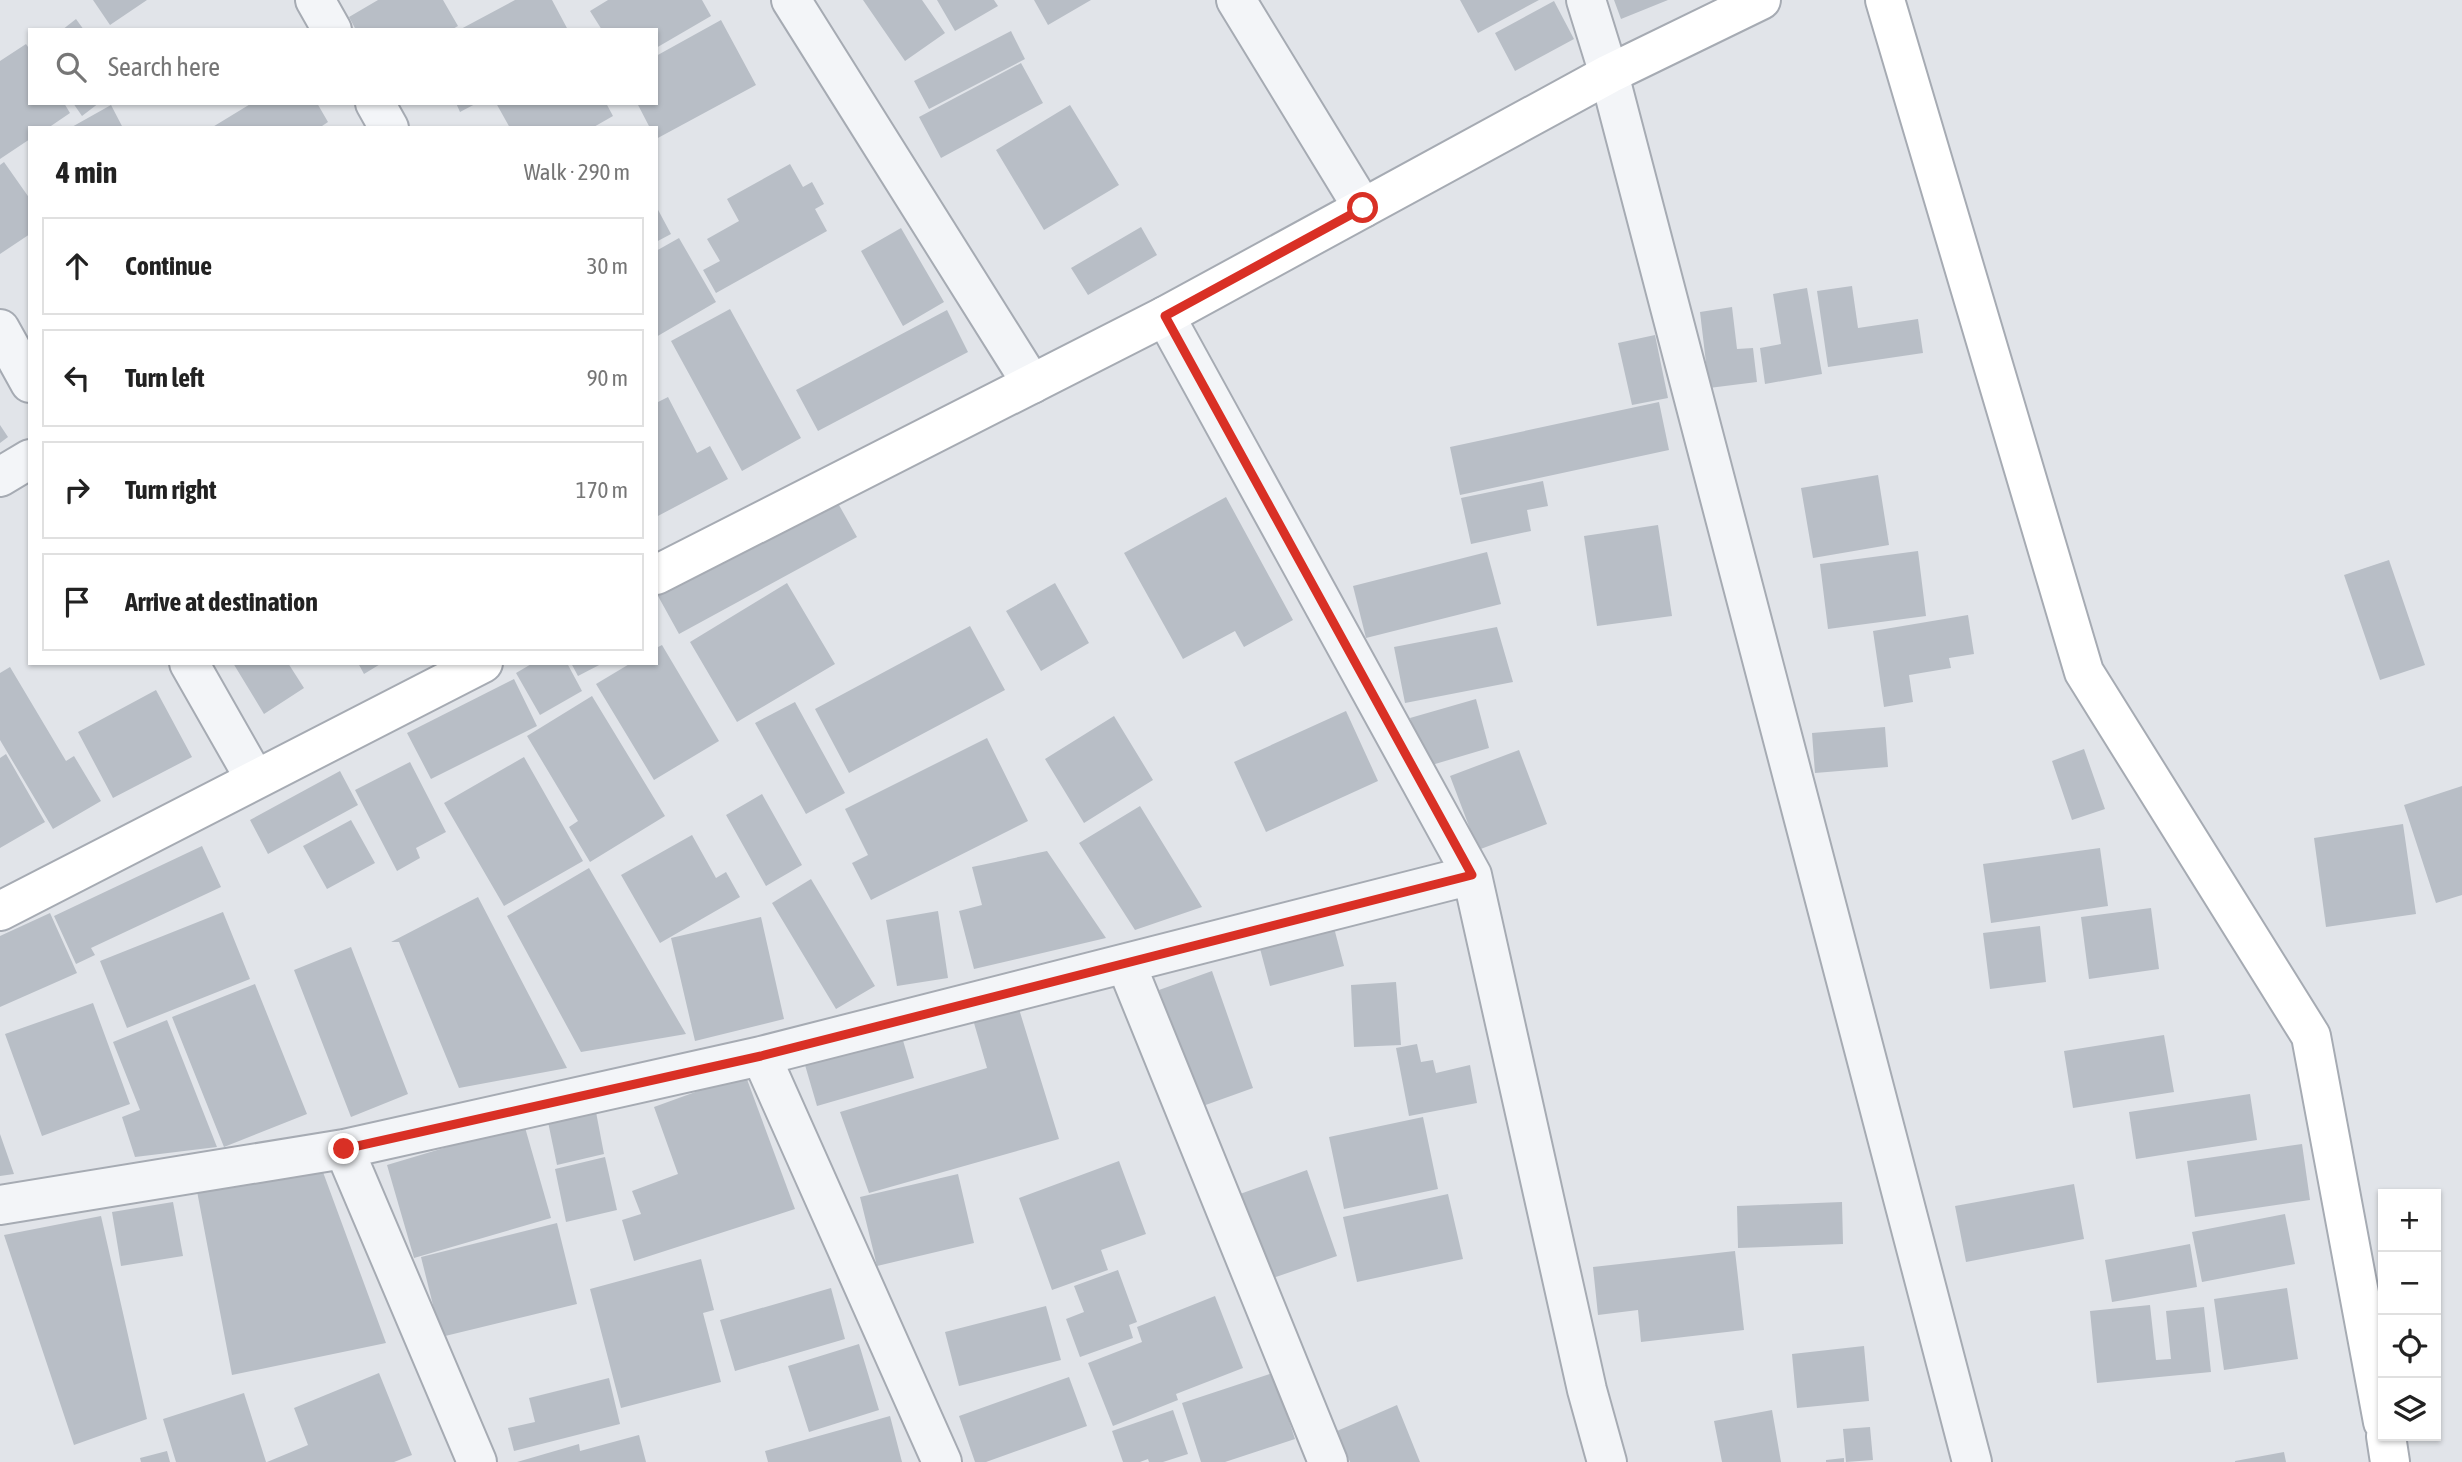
<!DOCTYPE html>
<meta charset="utf-8">
<style>
:root{--surface:#fff;--page:#f6f6f6;--text:#222;--muted:#767676;--line:#e0e0e0}
body{margin:0;font-family:"Asap Condensed",sans-serif;background:var(--page);color:var(--text)}
.controls{position:absolute;right:21px;bottom:21px;display:grid;overflow:hidden;border-radius:0px;box-shadow:0 2px 5px #0004}
.controls button{width:63px;height:63px;display:grid;place-items:center;padding:0;border:0;border-bottom:2px solid var(--line);background:var(--surface);color:var(--text);font:35px sans-serif}
.stop{position:absolute;width:21px;height:21px;margin:-16px;border:5px solid #d93025;border-radius:50%;background:#fff}
.stop.end{background:#d93025;border-color:#fff;box-shadow:0 2px 7px #0008}
.list{margin:0;padding:0;list-style:none}
h2{display:flex;justify-content:space-between;align-items:center;height:91px;margin:0;padding:0 28px;font-size:30px}
h2 small{font-size:23px;font-weight:400;color:var(--muted)}
.list li{display:grid;grid-template-columns:46px 1fr auto;gap:21px;align-items:center;box-sizing:border-box;height:98px;margin:0 14px 14px;padding:0 14px;border:2px solid var(--line);border-radius:0px}
.list b{display:block;font-size:26px;white-space:nowrap}
.list em{font-size:23px;font-style:normal;color:var(--muted)}
.icon{flex:none;width:38px;height:38px;fill:none;stroke:currentColor;stroke-width:2;stroke-linecap:round;stroke-linejoin:round}
.map{position:relative;flex:none;width:2462px;height:1462px;overflow:hidden}
.search{position:absolute;background:var(--surface);box-shadow:0 2px 5px #0004;left:28px;top:28px;width:630px;height:77px;display:flex;align-items:center;gap:18px;box-sizing:border-box;padding:0 24px;border-radius:0px;color:var(--muted);font-size:26px}
.panel{position:absolute;background:var(--surface);box-shadow:0 2px 5px #0004;left:28px;top:126px;width:630px;height:539px;border-radius:0px}
.map>svg:first-child{display:block}
</style>
<div class="map">
<svg width="2462" height="1462" viewBox="0 0 2462 1462">
<rect width="100%" height="100%" fill="#e1e4e9"/>
<path fill="#b8bec6" d="M93,0H147L110,25Z
M378,0H443L458,26L451,30H356L349,17Z
M515,0H552L568,30H459Z
M608,0H702L711,16L656,48V30H602L590,11Z
M863,0H922L945,33L905,61Z
M937,0H994L998,6L955,31Z
M1034,0H1091L1048,25Z
M1460,0H1539L1478,33Z
M1614,0H1668L1621,19Z
M1554,1L1574,39L1515,71L1495,33Z
M76,19L84,30H62Z
M721,20L756,85L656,139V128H650L637,103H656V56Z
M1011,31L1025,59L929,109L914,81Z
M26,44L30,50V103H64L70,113L48,128H30V139L0,159V61Z
M1021,63L1043,103L941,158L919,117Z
M73,103H99L82,116Z
M252,103H317L328,122L319,128H211Z
M456,103H477L460,112Z
M496,103H606L613,116L592,128H510Z
M111,105L123,128H70Z
M1070,105L1119,185L1044,230L996,150Z
M4,162L30,199V234L0,254V165Z
M790,164L803,187L812,182L824,204L815,209L827,231L716,293L703,270L720,261L707,239L739,221L727,199Z
M656,206L671,234L656,242Z
M1141,227L1157,255L1088,295L1071,268Z
M901,228L944,302L903,326L861,251Z
M679,238L716,302L656,337V251Z
M1852,286L1858,328L1918,319L1923,353L1828,367L1817,291Z
M1807,288L1822,374L1765,384L1760,348L1781,344L1773,294Z
M1732,307L1737,349L1753,348L1757,382L1709,388L1700,312Z
M730,309L801,438L742,471L671,341Z
M947,310L968,352L818,431L796,390Z
M1655,335L1668,398L1632,405L1618,343Z
M668,397L697,453L710,446L728,479L656,517V403Z
M1659,402L1669,450L1460,495L1450,447Z
M0,425L8,437L0,443Z
M1878,475L1889,545L1813,558L1801,488Z
M1543,481L1548,506L1527,510L1531,531L1471,544L1461,498Z
M1226,497L1293,620L1244,647L1235,631L1183,659L1124,553Z
M835,498L857,537L679,634L658,596Z
M1658,525L1672,616L1597,626L1584,536Z
M1918,551L1926,616L1828,629L1820,564Z
M1487,552L1501,604L1366,638L1353,586Z
M2389,560L2425,665L2380,680L2344,575Z
M787,583L835,664L737,722L690,642Z
M1055,583L1089,643L1041,671L1006,611Z
M1968,615L1974,654L1949,658L1951,668L1909,675L1913,702L1884,707L1873,631Z
M970,626L1005,690L849,773L815,709Z
M1497,627L1513,682L1405,703L1394,647Z
M662,645L719,741L654,780L596,684L631,663H656V648Z
M233,663H288L304,688L264,714Z
M358,663H382L364,674Z
M533,663H567L582,691L540,715L516,673Z
M571,663H603L578,676Z
M10,667L66,761L74,756L101,801L53,829L0,740V673Z
M514,679L537,726L431,779L407,733Z
M156,690L192,757L113,798L78,732Z
M592,696L665,816L590,862L569,827L578,821L527,736Z
M1476,699L1489,748L1425,767L1410,718Z
M795,702L845,793L806,814L755,723Z
M1346,711L1378,781L1266,832L1234,762Z
M1114,716L1153,780L1084,823L1045,759Z
M1885,727L1888,767L1815,773L1812,733Z
M987,738L1028,821L871,900L852,863L868,855L845,809Z
M2084,749L2105,809L2072,820L2052,761Z
M1519,750L1547,824L1478,850L1450,776Z
M6,754L45,822L0,848V758Z
M524,757L583,861L504,906L444,803Z
M410,762L446,832L416,848L420,858L397,871L355,790Z
M340,771L358,805L268,854L250,820Z
M2462,786V895L2436,903L2404,805Z
M762,794L802,865L766,886L726,815Z
M1140,806L1202,907L1135,930L1079,843Z
M351,820L375,863L327,889L303,846Z
M2403,824L2416,914L2326,927L2314,838Z
M692,835L716,878L726,872L740,897L660,943L621,875Z
M202,846L221,887L91,948L95,955L76,964L54,916Z
M2100,848L2108,906L1991,923L1983,864Z
M1047,851L1106,938L974,969L959,911L982,905L972,867Z
M589,868L686,1034L581,1052L507,916Z
M811,879L875,986L836,1009L772,903Z
M478,897L567,1068L459,1088L399,942H391Z
M2151,908L2159,969L2089,979L2081,917Z
M938,911L948,978L897,986L886,920Z
M223,912L250,979L127,1028L100,961Z
M50,913L77,973L0,1007V936Z
M761,917L784,1019L695,1041L671,938Z
M1332,920L1344,966L1270,986L1258,941Z
M2040,926L2046,982L1990,989L1983,933Z
M351,947L408,1094L351,1117L294,970Z
M1212,971L1253,1088L1200,1107L1159,990Z
M1396,982L1401,1045L1354,1047L1351,985Z
M255,984L307,1114L224,1147L172,1017Z
M93,1003L130,1104L42,1136L5,1034Z
M1019,1009L1059,1139L869,1193L840,1112L987,1068L974,1023Z
M167,1020L217,1147L135,1157L122,1117L140,1110L113,1042Z
M2164,1035L2174,1092L2073,1108L2064,1051Z
M902,1037L914,1078L817,1106L805,1065Z
M1417,1044L1421,1062L1433,1060L1436,1073L1470,1065L1477,1103L1409,1116L1396,1048Z
M745,1074L795,1209L634,1261L622,1220L641,1214L632,1191L678,1174L654,1107Z
M2250,1094L2257,1140L2136,1159L2129,1112Z
M596,1112L604,1154L557,1165L548,1122Z
M1423,1117L1438,1189L1344,1209L1329,1137Z
M524,1124L551,1218L414,1258L387,1165Z
M0,1134L14,1174L0,1176Z
M2302,1144L2310,1200L2195,1217L2187,1161Z
M605,1157L617,1210L566,1222L555,1169Z
M1119,1161L1146,1234L1101,1250L1108,1270L1052,1290L1019,1198Z
M320,1164L386,1343L232,1375L196,1186Z
M1307,1170L1337,1256L1270,1279L1240,1194Z
M958,1174L974,1243L877,1266L860,1197Z
M2074,1184L2084,1239L1966,1262L1955,1206Z
M1448,1194L1463,1259L1357,1282L1343,1217Z
M173,1202L183,1256L121,1266L112,1212Z
M1842,1202L1843,1244L1738,1248L1737,1206Z
M2285,1214L2295,1264L2202,1282L2192,1232Z
M101,1216L147,1419L74,1445L4,1235Z
M557,1223L577,1304L441,1337L421,1257Z
M2190,1244L2197,1287L2112,1302L2105,1260Z
M1735,1251L1744,1330L1641,1342L1638,1310L1598,1315L1593,1267Z
M701,1259L714,1310L703,1313L721,1382L621,1408L590,1289Z
M1118,1270L1137,1322L1129,1325L1133,1338L1080,1357L1066,1319L1084,1312L1074,1286Z
M831,1288L845,1339L735,1371L720,1320Z
M2287,1288L2298,1359L2224,1370L2214,1299Z
M1215,1296L1243,1368L1176,1394L1178,1400L1113,1426L1088,1363L1142,1342L1137,1327Z
M2150,1305L2156,1360L2171,1359L2166,1311L2204,1307L2211,1372L2097,1383L2090,1311Z
M1046,1306L1061,1360L959,1386L945,1332Z
M859,1344L879,1410L809,1432L788,1366Z
M1864,1346L1869,1401L1797,1408L1792,1354Z
M379,1373L412,1455L394,1462H267L308,1445L294,1408Z
M1273,1373L1295,1439L1225,1462H1201L1182,1403Z
M1069,1377L1087,1426L986,1462H975L959,1416Z
M609,1378L620,1424L514,1451L508,1428L535,1422L529,1398Z
M244,1393L266,1462H176L163,1419Z
M1397,1405L1420,1462H1350L1337,1431Z
M1173,1410L1188,1454L1163,1462H1149L1148,1459L1140,1462H1123L1112,1431Z
M1772,1410L1781,1462H1722L1714,1421Z
M890,1416L902,1462H768L765,1451Z
M1870,1427L1873,1460L1846,1462L1843,1429Z
M639,1435L646,1462H517L579,1444L580,1451Z
M167,1451L170,1462H141L140,1458Z
M2284,1452L2286,1462H2235V1461Z
M1844,1458V1462H1826V1460Z"/>
<g fill="none" stroke-linecap="round" stroke-linejoin="round">
<g stroke="#a6abb3" stroke-width="42">
<path id="street" d="M315,0L332,30
M791,0L1032,384
M1236,0L1363,208
M1586,0L1609,74L1972,1462
M375,103L389,128
M1165,316L1472,875L1587,1390L1607,1462
M0,329L30,383
M0,477L30,459
M189,663L255,779
M1126,964L1328,1462
M761,1056L942,1462
M344,1149L477,1462
M0,1205L344,1149L761,1056L1472,875"/>
</g>
<g stroke="#a6abb3" stroke-width="42">
<path id="secondary" d="M1885,0L2084,672L2311,1036L2383,1422
M656,575L1165,316L1609,74L1761,0
M0,911L483,663
M2386,1436L2390,1462"/>
</g>
<use href="#street" stroke="#f3f5f8" stroke-width="38"/>
<use href="#secondary" stroke="#fff" stroke-width="38"/>
</g>
<g fill="none" stroke-linecap="round" stroke-linejoin="round">
<path stroke="#d93025" stroke-width="9" d="M344,1149L761,1056L1472,875L1165,316L1363,208"/>
</g>
</svg>
<div class="controls">
<button>+</button>
<button>−</button>
<button><svg class="icon" aria-label="locate" viewBox="0 0 24 24"><circle cx="12" cy="12" r="6"/><path d="M12 2v4M12 18v4M2 12h4M18 12h4"/></svg></button>
<button><svg class="icon" aria-label="layers" viewBox="0 0 24 24"><path d="M12 4l9 5-9 5-9-5zM3 14l9 5 9-5"/></svg></button>
</div>
<div class="stop" style="left:1363px;top:208px"></div>
<div class="stop end" style="left:344px;top:1149px"></div>
<div class="search"><svg class="icon" aria-label="search" viewBox="0 0 24 24"><circle cx="10" cy="10" r="6"/><path d="M15 15l6 6"/></svg>Search here</div>
<section class="panel">
<h2>4 min<small>Walk · 290 m</small></h2>
<ul class="list">
<li><svg class="icon" aria-label="ahead" viewBox="0 0 24 24"><path d="M12 20V5M6 11l6-6 6 6"/></svg><div><b>Continue</b></div><em>30 m</em></li>
<li><svg class="icon" aria-label="left" viewBox="0 0 24 24"><path d="M17 20v-9H6M10 6l-5 5 5 5"/></svg><div><b>Turn left</b></div><em>90 m</em></li>
<li><svg class="icon" aria-label="right" viewBox="0 0 24 24"><path d="M7 20v-9h11M14 6l5 5-5 5"/></svg><div><b>Turn right</b></div><em>170 m</em></li>
<li><svg class="icon" aria-label="arrive" viewBox="0 0 24 24"><path d="M6 21V4h12l-3 4 3 4H6"/></svg><div><b>Arrive at destination</b></div></li>
</ul>
</section>
</div>
